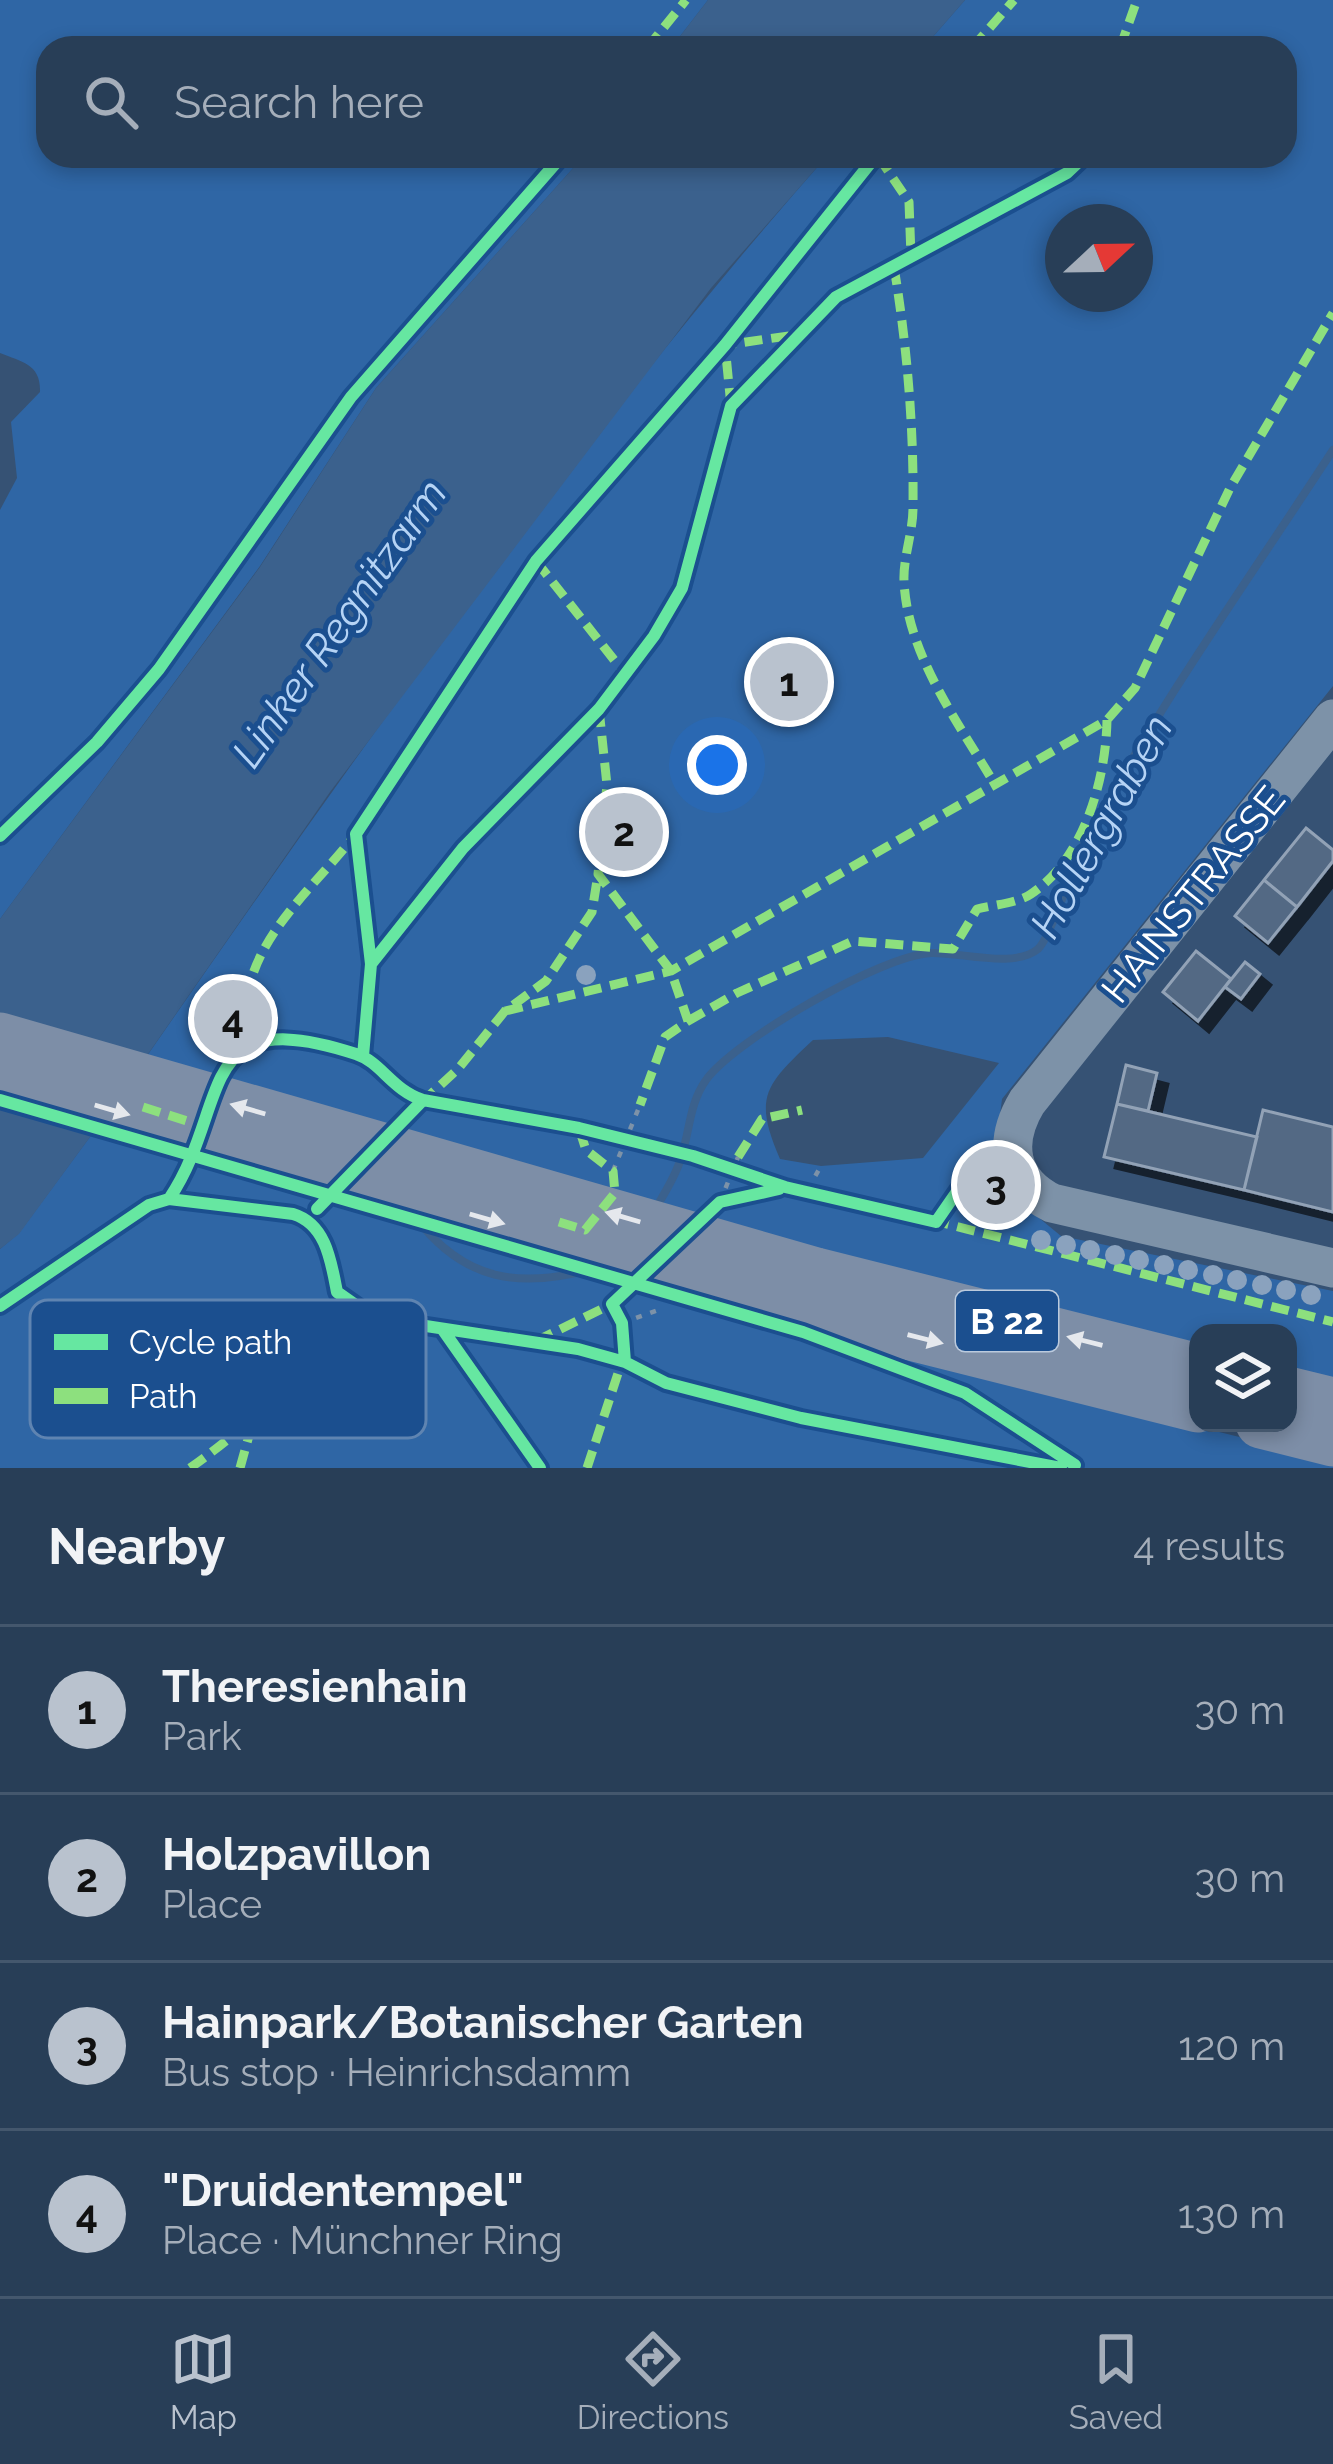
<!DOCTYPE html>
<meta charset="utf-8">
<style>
:root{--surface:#283e57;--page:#30455d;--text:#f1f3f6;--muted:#a5aeba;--line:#44576d;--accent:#b9c2ce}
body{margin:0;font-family:Raleway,sans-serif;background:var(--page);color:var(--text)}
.controls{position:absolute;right:36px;bottom:36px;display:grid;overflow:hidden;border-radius:24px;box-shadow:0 6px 18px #0003}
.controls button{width:108px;height:108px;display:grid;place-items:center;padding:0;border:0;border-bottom:3px solid var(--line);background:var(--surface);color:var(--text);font:60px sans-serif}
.compass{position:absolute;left:1045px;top:204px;width:108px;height:108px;border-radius:50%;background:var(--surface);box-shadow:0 6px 18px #0003;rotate:68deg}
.you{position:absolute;left:717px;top:765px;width:42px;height:42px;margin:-30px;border:9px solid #fff;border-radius:50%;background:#1a73e8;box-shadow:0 0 0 18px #1a73e833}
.badge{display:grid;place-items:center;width:78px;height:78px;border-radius:50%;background:var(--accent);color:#111;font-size:39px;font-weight:700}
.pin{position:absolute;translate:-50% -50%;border:6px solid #fff;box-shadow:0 3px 12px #0006}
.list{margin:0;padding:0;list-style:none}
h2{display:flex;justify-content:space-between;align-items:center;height:156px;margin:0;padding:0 48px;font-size:51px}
h2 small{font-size:39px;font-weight:400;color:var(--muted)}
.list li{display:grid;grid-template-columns:78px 1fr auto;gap:36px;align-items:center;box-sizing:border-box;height:168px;padding:0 48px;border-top:3px solid var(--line)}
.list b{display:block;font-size:45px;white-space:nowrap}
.list p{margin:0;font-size:39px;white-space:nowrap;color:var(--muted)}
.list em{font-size:39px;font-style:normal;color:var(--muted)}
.icon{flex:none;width:66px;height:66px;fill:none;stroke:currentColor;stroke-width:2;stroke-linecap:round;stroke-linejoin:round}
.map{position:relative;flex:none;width:1333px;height:1468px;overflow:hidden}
.search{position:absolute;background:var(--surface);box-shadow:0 6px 18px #0003;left:36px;right:36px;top:36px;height:132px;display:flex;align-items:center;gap:30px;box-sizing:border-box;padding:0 42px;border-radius:36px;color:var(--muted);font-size:45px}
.sheet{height:828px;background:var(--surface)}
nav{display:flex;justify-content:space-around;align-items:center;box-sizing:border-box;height:168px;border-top:3px solid var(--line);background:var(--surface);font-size:33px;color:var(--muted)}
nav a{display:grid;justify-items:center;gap:6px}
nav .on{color:var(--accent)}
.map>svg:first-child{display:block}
</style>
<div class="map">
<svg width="1333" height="1468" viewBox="0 0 1333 1468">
<defs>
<filter id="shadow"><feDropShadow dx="11" dy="11" stdDeviation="0" flood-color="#0009"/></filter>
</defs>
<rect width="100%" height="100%" fill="#365274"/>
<path fill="#2f66a5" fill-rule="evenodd" d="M0,0H708L671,48H48V156H584L376,388L260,566L0,919V510L17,478L11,422L40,392C41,364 22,362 0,353Z
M965,0H1333V686L1002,1099L995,1155L1016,1199L1061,1236L1333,1291V1382L1288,1371V1333H1198V1350L826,1260L142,1063C358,752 577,440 827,156H1285V48H923ZM1063,222H1135V294H1063ZM888,1037L999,1063L923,1158L821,1166L780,1159C753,1097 765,1085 813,1040Z
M98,1126L805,1330L1333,1460V1468H0V1249L19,1233Z"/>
<path fill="#3b618d" d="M708,0H965L923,48H671Z
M584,156H827L711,288L330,792L98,1126L19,1234L0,1249V919L260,567L376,388Z"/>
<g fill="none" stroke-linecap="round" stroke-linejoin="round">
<path stroke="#3b618d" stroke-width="8" d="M657,1206C666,1191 676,1175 681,1158C690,1131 689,1104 706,1080C735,1040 882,955 931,953C961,952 1014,969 1038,949C1051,937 1073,865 1085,842C1158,706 1249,579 1333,450
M416,1218C464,1281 519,1289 593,1269"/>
</g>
<path fill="#526984" stroke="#92a2b6" stroke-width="3" filter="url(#shadow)" d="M610 832a13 13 0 1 1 26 0a13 13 0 1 1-26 0Z
M1306,828L1333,850V861L1297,907L1264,880Z
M1264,880L1297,907L1268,943L1235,916Z
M1196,951L1231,979L1198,1021L1163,992Z
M1245,962L1260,974L1241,999L1225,987Z
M221 1018a12 12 0 1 1 24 0a12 12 0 1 1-24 0Z
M1126,1065L1157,1073L1148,1111L1117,1104Z
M1117,1104L1257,1137L1244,1190L1104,1157Z
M1263,1110L1333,1127V1212L1244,1190Z"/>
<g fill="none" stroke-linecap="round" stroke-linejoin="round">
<path stroke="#7d92a8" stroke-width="4.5" stroke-dasharray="6 9" stroke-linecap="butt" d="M212,1014L219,1000L247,998L255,1012L254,1026
M613,1171L640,1105
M808,1189L821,1166
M720,1202L738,1157
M622,1323L661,1309"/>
<path stroke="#7d92a8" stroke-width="39" d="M1333,719L1027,1102C1003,1142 1008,1181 1052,1203L1333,1268"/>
<path stroke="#7d8ea7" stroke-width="51" d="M0,1038L816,1273L1198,1369
M0,1077L811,1310L1198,1407
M1288,1392L1333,1403
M1261,1423L1333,1441"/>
<path stroke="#8de07e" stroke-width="9" stroke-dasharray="18 9" stroke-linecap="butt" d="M647,48L686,0
M972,48L1014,0
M1120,48L1137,0
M878,156L909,202L911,256
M894,267C907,345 914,428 913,508C913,532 903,558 904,581C907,654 958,722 994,783
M731,406L725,345L795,335
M536,561L626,675
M599,709L607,785L598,874L671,971L688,1021L665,1037L640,1105
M247,998C257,931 319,883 358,831
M505,1011L671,971L1107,720L1135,688L1230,488L1333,313
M212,1014L214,1029L231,1047L245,1049L254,1026
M688,1021L737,993L853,941L953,949L977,909C993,905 1018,903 1031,894C1084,859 1106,779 1107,720
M421,1103L458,1069L505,1011L546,981L592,912L598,874
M143,1107L203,1126
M738,1157L762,1119L802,1110
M931,1220L1333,1322
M559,1222L585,1230L615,1193L613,1171L586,1150L579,1128
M536,1341L612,1304
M190,1468C238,1434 344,1350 335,1284
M240,1468L253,1421
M587,1468L624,1355"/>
<g stroke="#1b4f8f" stroke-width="20">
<path id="cycleway" d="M0,836L97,742L159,669L351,397L562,156
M371,964L463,848L599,709L654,636L682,588L731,406L836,297L1067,173L1085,156
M363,1056L371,964L356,834L536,561L725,345L876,156
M0,1100L803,1332L965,1393L1075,1465
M169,1199C232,1106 191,1000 356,1054C381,1062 392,1090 423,1100L579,1128L693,1156L785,1187L936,1222L963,1183L1015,1165
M317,1209L423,1100
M0,1306L149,1205L169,1199L293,1214C326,1224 331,1261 337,1292L364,1311L393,1321L578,1349L625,1362L666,1383L801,1418L1061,1468
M443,1330L540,1468
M625,1362L622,1323L612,1304L720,1202L779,1189"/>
</g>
<use href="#cycleway" stroke="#66e7a1" stroke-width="12"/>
</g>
<g fill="#8aa2be">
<circle cx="586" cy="975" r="10"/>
<circle cx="1041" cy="1240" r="10"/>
<circle cx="1066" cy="1245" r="10"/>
<circle cx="1090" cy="1250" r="10"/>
<circle cx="1115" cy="1255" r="10"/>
<circle cx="1139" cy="1260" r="10"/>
<circle cx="1164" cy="1265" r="10"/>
<circle cx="1188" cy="1270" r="10"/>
<circle cx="1213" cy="1275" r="10"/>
<circle cx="1237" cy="1280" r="10"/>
<circle cx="1262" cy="1285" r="10"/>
<circle cx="1286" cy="1290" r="10"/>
<circle cx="1311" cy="1295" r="10"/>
</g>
<defs><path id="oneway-solid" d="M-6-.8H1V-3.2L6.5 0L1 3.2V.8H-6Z" transform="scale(3)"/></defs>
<g fill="#e5e8ed">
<use href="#oneway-solid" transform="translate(248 1109) rotate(-164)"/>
<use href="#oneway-solid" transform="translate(112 1110) rotate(16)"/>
<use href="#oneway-solid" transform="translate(623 1217) rotate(-164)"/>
<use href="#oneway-solid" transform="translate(487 1219) rotate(16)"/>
<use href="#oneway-solid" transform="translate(925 1339) rotate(14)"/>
<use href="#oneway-solid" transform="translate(1085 1341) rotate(-166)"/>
</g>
<g text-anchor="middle" stroke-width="10" stroke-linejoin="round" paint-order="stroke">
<rect fill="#1b4f8f" stroke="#bbcadd" stroke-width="3" x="956" y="1291" width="102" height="60" rx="9"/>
<g font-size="36" font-weight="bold" fill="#fff">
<text x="1007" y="1334">B 22</text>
</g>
<g font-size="39" fill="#fff" stroke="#1b4f8f">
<text transform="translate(1193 894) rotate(-51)" y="14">HAINSTRASSE</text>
</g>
<g font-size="42" font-style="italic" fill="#b5d3f5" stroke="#1b4f8f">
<text transform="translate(339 623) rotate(-55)" y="15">Linker Regnitzarm</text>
<text transform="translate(1101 826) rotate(-61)" y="15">Hollergraben</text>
</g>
</g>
<rect x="30" y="1300" width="396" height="138" rx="18" fill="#1b4f8f" stroke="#5f84b1" stroke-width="3"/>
<rect x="54" y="1334" width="54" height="16" fill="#66e7a1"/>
<rect x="54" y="1388" width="54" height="16" fill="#8de07e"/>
<g font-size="33" fill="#fff">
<text x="129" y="1354">Cycle path</text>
<text x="129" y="1408">Path</text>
</g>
</svg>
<div class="controls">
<button><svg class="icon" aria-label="layers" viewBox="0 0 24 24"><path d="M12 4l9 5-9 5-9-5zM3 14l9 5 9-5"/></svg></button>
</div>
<svg class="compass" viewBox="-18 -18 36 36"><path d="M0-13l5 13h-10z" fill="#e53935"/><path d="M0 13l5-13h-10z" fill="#a5aeba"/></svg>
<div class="you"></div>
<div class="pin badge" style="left:789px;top:682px">1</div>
<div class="pin badge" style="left:624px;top:832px">2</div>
<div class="pin badge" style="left:996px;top:1185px">3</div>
<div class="pin badge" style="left:233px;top:1019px">4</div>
<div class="search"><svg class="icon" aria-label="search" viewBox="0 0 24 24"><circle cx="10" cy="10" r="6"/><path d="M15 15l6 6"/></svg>Search here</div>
</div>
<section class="sheet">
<h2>Nearby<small>4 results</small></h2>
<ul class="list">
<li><span class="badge">1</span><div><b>Theresienhain</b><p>Park</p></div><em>30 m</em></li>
<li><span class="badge">2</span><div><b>Holzpavillon</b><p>Place</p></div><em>30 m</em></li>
<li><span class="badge">3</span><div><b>Hainpark/Botanischer Garten</b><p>Bus stop · Heinrichsdamm</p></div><em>120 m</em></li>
<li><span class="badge">4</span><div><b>&quot;Druidentempel&quot;</b><p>Place · Münchner Ring</p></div><em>130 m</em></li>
</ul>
</section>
<nav>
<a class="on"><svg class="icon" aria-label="map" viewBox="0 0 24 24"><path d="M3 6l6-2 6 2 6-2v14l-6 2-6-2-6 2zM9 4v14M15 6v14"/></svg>Map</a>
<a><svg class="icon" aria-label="directions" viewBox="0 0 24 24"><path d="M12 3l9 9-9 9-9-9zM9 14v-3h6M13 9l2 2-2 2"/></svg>Directions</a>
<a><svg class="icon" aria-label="saved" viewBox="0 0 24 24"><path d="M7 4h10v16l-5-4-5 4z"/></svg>Saved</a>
</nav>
